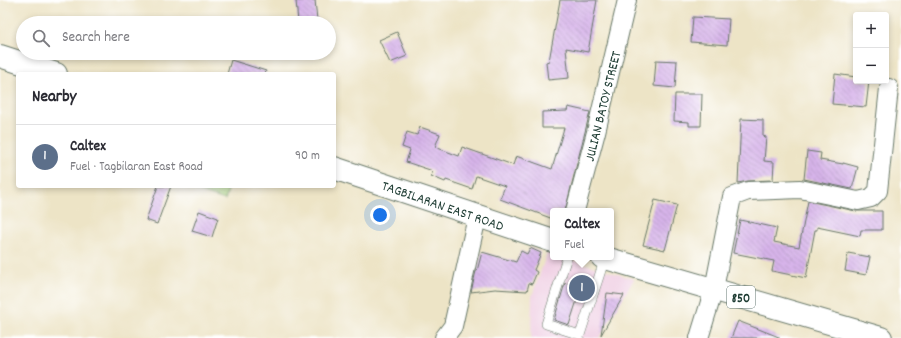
<!DOCTYPE html>
<meta charset="utf-8">
<style>
:root{--surface:#fff;--page:#f7f7f7;--text:#2b2b33;--muted:#7c7c81;--line:#e1e1e2;--accent:#1f6fb2}
body{margin:0;font-family:Dekko,sans-serif;background:var(--page);color:var(--text)}
.controls{position:absolute;right:12px;top:12px;display:grid;overflow:hidden;border-radius:4px;box-shadow:0 2px 6px #0003}
.controls button{width:36px;height:36px;display:grid;place-items:center;padding:0;border:0;border-bottom:1px solid var(--line);background:var(--surface);color:var(--text);font:20px sans-serif}
.you{position:absolute;left:380px;top:215px;width:14px;height:14px;margin:-10px;border:3px solid #fff;border-radius:50%;background:#1a73e8;box-shadow:0 0 0 6px #1a73e833}
.badge{display:grid;place-items:center;width:26px;height:26px;border-radius:50%;background:var(--accent);color:#fff;font-size:13px;font-weight:700}
.pin{position:absolute;translate:-50% -50%;border:2px solid #fff;box-shadow:0 1px 4px #0006}
.popup{position:absolute;left:550px;top:208px;width:64px;height:52px;box-sizing:border-box;display:grid;place-content:center;border-radius:4px;background:var(--surface);filter:drop-shadow(0 1px 3px #0005);font-size:13px;white-space:nowrap;color:var(--muted)}
.popup b{font-size:15px;color:var(--text)}
.popup::after{content:'';position:absolute;left:50%;top:100%;margin-left:-8px;border:8px solid transparent;border-top-color:var(--surface)}
.list{margin:0;padding:0;list-style:none}
h2{display:flex;justify-content:space-between;align-items:center;height:52px;margin:0;padding:0 16px;font-size:17px}
h2 small{font-size:13px;font-weight:400;color:var(--muted)}
.list li{display:grid;grid-template-columns:26px 1fr auto;gap:12px;align-items:center;box-sizing:border-box;height:64px;padding:0 16px;border-top:1px solid var(--line)}
.list b{display:block;font-size:15px;white-space:nowrap}
.list p{margin:0;font-size:13px;white-space:nowrap;color:var(--muted)}
.list em{font-size:13px;font-style:normal;color:var(--muted)}
.icon{flex:none;width:22px;height:22px;fill:none;stroke:currentColor;stroke-width:2;stroke-linecap:round;stroke-linejoin:round}
.map{position:relative;flex:none;width:901px;height:338px;overflow:hidden}
.search{position:absolute;background:var(--surface);box-shadow:0 2px 6px #0003;left:16px;top:16px;width:320px;height:44px;display:flex;align-items:center;gap:10px;box-sizing:border-box;padding:0 14px;border-radius:22px;color:var(--muted);font-size:15px}
.panel{position:absolute;background:var(--surface);box-shadow:0 2px 6px #0003;left:16px;top:72px;width:320px;height:116px;border-radius:4px}
.map>svg:first-child{display:block}
</style>
<div class="map">
<svg width="901" height="338" viewBox="0 0 901 338">
<defs>
<pattern id="building-back-hatch" width="6" height="6" patternUnits="userSpaceOnUse"><rect width="6" height="6" fill="#d7b4ea"/><path d="M-1 5l2 2M0 0l6 6M5-1l2 2" fill="none" stroke="#ae94be"/></pattern>
</defs>
<rect width="100%" height="100%" fill="#fff"/>
<filter id="ink" filterUnits="userSpaceOnUse"><feTurbulence type="fractalNoise" baseFrequency=".025" numOctaves="2"/><feDisplacementMap in="SourceGraphic" scale="8" xChannelSelector="R" yChannelSelector="G"/><feConvolveMatrix kernelMatrix="1 2 1 2 8 2 1 2 1" color-interpolation-filters="sRGB"/></filter>
<filter id="wash" filterUnits="userSpaceOnUse"><feTurbulence type="fractalNoise" baseFrequency=".012" numOctaves="4" result="noise"/><feDisplacementMap in="SourceGraphic" scale="16" xChannelSelector="R" yChannelSelector="G"/><feGaussianBlur stdDeviation="0.9" result="paint"/><feColorMatrix in="noise" values="0 0 0 0 0 0 0 0 0 0 0 0 0 0 0 0 0 1.4 0 .05"/><feComposite in="paint" operator="in"/></filter>
<g filter="url(#wash)">
<rect width="100%" height="100%" fill="#ede4c6"/>
<path fill="#f0d0e4" d="M547,253L553,254V257H562L634,279L599,338H531L532,296Z"/>
<path fill="#acd580" stroke="#66895a" d="M182,186H229L225,200Z"/>
<g id="blocks">
<path fill="url(#building-back-hatch)" d="M315,0L317,20L298,22L296,1Z
M560,0H597L588,52L566,48L569,78L548,80L546,62L549,61Z
M693,17L729,19L727,45L691,42Z
M397,32L407,56L390,63L379,40Z
M231,60L266,71L265,74H227Z
M656,60L677,61L675,88L654,86Z
M835,74L856,77V81H869L866,107L832,104Z
M675,94H702L701,126H689V122L674,121Z
M568,107L590,112L565,211H553V219L500,199L505,186L476,176L472,189L446,180L445,182L431,176L433,171L406,162L410,150L402,147L407,132L417,135L420,127L440,134L435,147L459,156L462,147L513,165L516,156L552,169L564,128H542V112L567,111Z
M741,119L763,120V136L766,137L764,161L774,162L773,180L748,181L738,183Z
M807,151L821,153L820,160L843,164V163L858,167L852,189L804,179Z
M158,186H171L157,224L146,220Z
M655,200L677,205L665,250L643,245Z
M808,201L856,211H882V230H861L860,236L817,227V230H815L806,278L772,271L774,261L733,253L740,220L777,228L774,242L799,247Z
M199,211L218,218L212,237L192,231Z
M530,248L541,253L534,270L537,272L532,284L529,283L527,291L495,289L471,292L476,271H477L482,252L516,262L521,251L527,254Z
M848,253L870,257L866,275L845,271Z
M565,283L581,288L569,325L554,320Z
M607,293L624,295L601,335Z
M738,321L779,337V338H731Z"/>
</g>
</g>
<g filter="url(#ink)">
<use href="#blocks" fill-opacity="0" stroke="#677767" stroke-width="1"/>
<g fill="none" stroke-linecap="round" stroke-linejoin="round">
<g stroke="#677767" stroke-width="10">
<path id="service" d="M567,257L546,324L580,335L605,258"/>
</g>
<g stroke="#677767" stroke-width="20">
<path id="minor" d="M575,211L596,132L627,0
M444,338L453,326L477,217
M699,338L714,289L732,197L748,191L800,189L858,201L871,198L878,191L889,88"/>
</g>
<g stroke="#677767" stroke-width="24">
<path id="primary" d="M0,56L56,74
M334,168L553,241
M602,257L881,338"/>
</g>
<use href="#service" stroke="#fff" stroke-width="9"/>
<use href="#minor" stroke="#fff" stroke-width="18"/>
<use href="#primary" stroke="#fff" stroke-width="22"/>
</g>
</g>
<g text-anchor="middle" stroke-width="3.5" stroke-linejoin="round" paint-order="stroke">
<rect fill="#fff" stroke="#627771" stroke-width="1" x="727" y="286" width="28" height="22" rx="3"/>
<g font-size="13" font-weight="bold" fill="#1f3d34">
<text x="741" y="302">850</text>
</g>
<g font-size="14" fill="#1f3d34" stroke="#fff">
<text transform="translate(602 106) rotate(-76)" y="5">JULIAN BATOY STREET</text>
<text transform="translate(443 205) rotate(19)" y="5">TAGBILARAN EAST ROAD</text>
</g>
</g>
</svg>
<div class="controls">
<button>+</button>
<button>−</button>
</div>
<div class="you"></div>
<div class="pin badge" style="left:582px;top:288px;background:#5c6f8a">1</div>
<div class="popup"><b>Caltex</b>Fuel</div>
<div class="search"><svg class="icon" aria-label="search" viewBox="0 0 24 24"><circle cx="10" cy="10" r="6"/><path d="M15 15l6 6"/></svg>Search here</div>
<section class="panel">
<h2>Nearby<small></small></h2>
<ul class="list">
<li><span class="badge" style="background:#5c6f8a">1</span><div><b>Caltex</b><p>Fuel · Tagbilaran East Road</p></div><em>90 m</em></li>
</ul>
</section>
</div>
